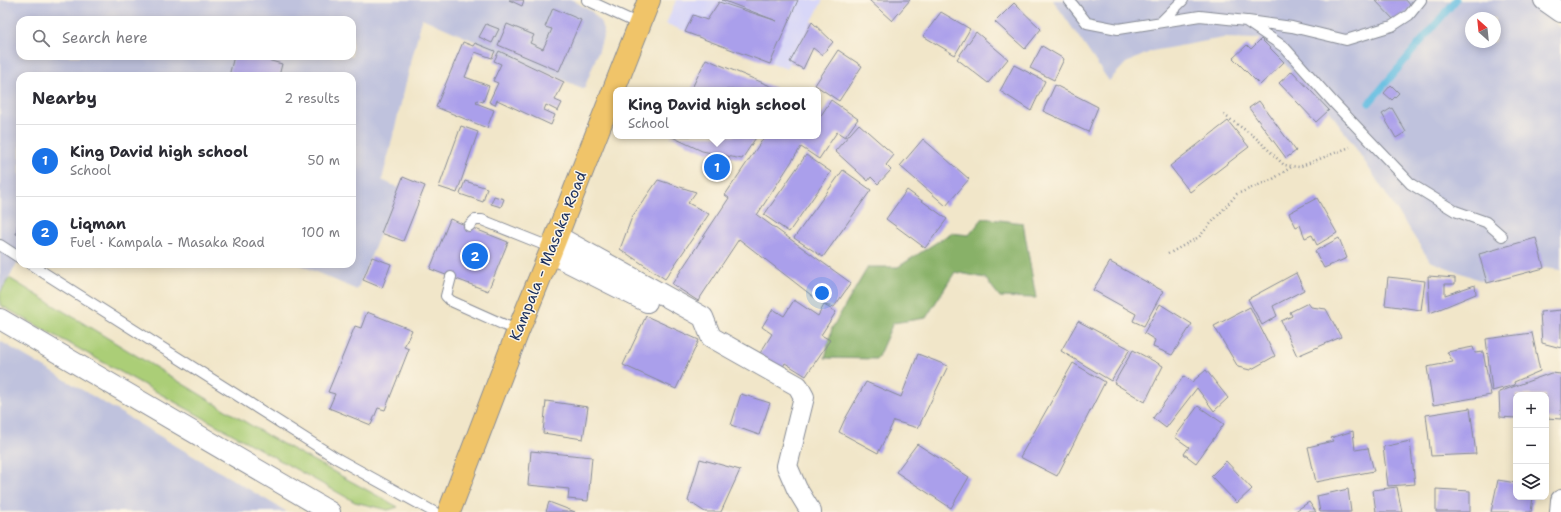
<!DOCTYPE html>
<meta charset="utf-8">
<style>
:root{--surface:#fff;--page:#f2f2f3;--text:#2b2b33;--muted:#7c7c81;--line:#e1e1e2;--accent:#1a73e8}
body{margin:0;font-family:"Shantell Sans",sans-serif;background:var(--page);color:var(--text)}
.controls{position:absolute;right:12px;bottom:12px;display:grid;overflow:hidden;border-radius:8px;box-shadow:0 2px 10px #0003}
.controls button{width:36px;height:36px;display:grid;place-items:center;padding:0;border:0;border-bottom:1px solid var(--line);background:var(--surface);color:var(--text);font:20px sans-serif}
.compass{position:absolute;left:1465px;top:12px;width:36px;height:36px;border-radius:50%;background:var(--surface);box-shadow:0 2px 10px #0003;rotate:333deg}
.you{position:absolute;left:822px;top:293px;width:14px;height:14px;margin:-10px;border:3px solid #fff;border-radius:50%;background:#1a73e8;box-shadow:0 0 0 6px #1a73e833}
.badge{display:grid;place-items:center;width:26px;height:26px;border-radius:50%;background:var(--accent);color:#fff;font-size:13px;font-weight:700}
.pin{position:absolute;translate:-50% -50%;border:2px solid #fff;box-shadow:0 1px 4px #0006}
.popup{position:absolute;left:613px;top:87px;width:208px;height:52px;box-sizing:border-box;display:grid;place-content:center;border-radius:8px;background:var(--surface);filter:drop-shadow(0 1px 3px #0005);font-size:13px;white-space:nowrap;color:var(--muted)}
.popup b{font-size:15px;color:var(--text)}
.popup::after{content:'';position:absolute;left:50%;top:100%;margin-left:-8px;border:8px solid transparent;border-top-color:var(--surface)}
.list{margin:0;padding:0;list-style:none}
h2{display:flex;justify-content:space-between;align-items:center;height:52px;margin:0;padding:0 16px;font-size:17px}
h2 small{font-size:13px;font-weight:400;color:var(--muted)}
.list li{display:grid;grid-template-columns:26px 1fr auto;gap:12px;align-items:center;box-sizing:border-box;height:72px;padding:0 16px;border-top:1px solid var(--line)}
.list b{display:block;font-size:15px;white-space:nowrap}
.list p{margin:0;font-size:13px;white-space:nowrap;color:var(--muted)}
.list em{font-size:13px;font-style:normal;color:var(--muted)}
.icon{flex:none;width:22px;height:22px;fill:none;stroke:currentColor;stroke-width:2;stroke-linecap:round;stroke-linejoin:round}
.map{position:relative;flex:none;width:1561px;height:512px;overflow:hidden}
.search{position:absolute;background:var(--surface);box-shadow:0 2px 10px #0003;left:16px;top:16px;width:340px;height:44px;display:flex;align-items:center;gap:10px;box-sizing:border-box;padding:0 14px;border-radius:12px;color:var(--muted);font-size:15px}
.panel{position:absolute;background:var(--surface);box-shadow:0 2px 10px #0003;left:16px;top:72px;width:340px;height:196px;border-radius:12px}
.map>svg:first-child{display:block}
</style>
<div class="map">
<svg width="1561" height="512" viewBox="0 0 1561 512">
<rect width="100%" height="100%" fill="#fcf5e5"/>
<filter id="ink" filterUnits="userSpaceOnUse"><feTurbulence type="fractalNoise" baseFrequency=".025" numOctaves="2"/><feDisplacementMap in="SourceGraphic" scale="8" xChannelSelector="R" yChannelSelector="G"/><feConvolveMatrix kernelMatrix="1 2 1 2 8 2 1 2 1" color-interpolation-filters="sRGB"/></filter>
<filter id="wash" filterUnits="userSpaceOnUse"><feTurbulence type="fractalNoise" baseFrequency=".012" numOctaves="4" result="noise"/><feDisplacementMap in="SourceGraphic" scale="16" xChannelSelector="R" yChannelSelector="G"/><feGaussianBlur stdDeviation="0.9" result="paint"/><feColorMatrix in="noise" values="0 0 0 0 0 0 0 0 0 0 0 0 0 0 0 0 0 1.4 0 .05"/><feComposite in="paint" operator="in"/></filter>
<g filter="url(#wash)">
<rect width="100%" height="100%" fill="#f1e6c9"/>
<path fill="#d8d7f8" d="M676,0H823L787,69L666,24Z"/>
<path fill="#bfc2dd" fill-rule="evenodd" d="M0,0H573L592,12L600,21L604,33L599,50L584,89L422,18L382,180L399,188L357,290L298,264H352V76H20V258L0,293ZM20,20H352V56H20Z
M1053,0H1528L1561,28V270L1544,268L1487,283L1430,261L1353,144L1329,110L1261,39L1223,38L1152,51L1126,63L1109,81ZM1471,18H1495V42H1471Z
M0,341L287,512H0Z"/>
<path fill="#abce77" stroke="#637e6a" d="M9,278L270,437L398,507L388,510L355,502L0,305V293Z"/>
<path fill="#88b168" stroke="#527063" d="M983,218L1023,223L1036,298L1000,297L985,278L955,272L926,318L893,323L877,359L825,358L832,328L868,267H898L951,233L969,235Z"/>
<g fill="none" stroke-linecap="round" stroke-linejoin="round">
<path stroke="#64bee2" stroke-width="7" d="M1369,103L1456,0"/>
</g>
<g id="blocks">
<path fill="#aa9feb" d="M509,0H524L522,6Z
M722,0H798L770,64L685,32L693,15L707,20L719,2L777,21Z
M869,0H910L892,21Z
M1375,0H1406L1411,6L1395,21Z
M1014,3L1041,29L1025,49L995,22Z
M553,8L581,20L559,71L498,45L507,24L534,35L530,43L543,49L552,29L545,27Z
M941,12L970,29L955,55L923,36Z
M812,22L833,42L822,55L813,48L803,69L790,62Z
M486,24L499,29L492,43L479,37Z
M976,32L1008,59L988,83L957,59Z
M1261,39L1284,62L1260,85L1233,58L1247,45L1251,49Z
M463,42L473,46L475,43L495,51L492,58L475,52L465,77L489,86L483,102L477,100L476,103L494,110L487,128L436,107Z
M1042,46L1064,59L1054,80L1030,68Z
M838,50L862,66L839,101L815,85Z
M499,51L564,82L555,100L562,103L558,111L546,105L544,110L555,115L551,125L497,100L495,105L489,102L498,83L493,81L501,64L494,61Z
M234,56H253L282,64L279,76H229Z
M706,59L780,90H691Z
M1014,65L1045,81L1031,111L1000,91Z
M1292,71L1329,110L1316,122L1279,83Z
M1055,85L1098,107L1088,132L1043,111Z
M1391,85L1399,93L1392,100L1384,93Z
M831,100L858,119L845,137L837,132L819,159L801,147L757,215L851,283L834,307L824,305L836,312L821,335L830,340L806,376L785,363L782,369L759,355L772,334L762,327L773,309L784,316L794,300L818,316L824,305L739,239L698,301L672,284L729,198L725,195L765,136H818V116L820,117Z
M1259,101L1296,151L1286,158L1249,108Z
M1392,108L1406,132L1396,138L1382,114Z
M1228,121L1249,147L1190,192L1170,166Z
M859,124L894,155L886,165L891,170L878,184L871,177L868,181L835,151Z
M461,126L478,132L457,193L439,187Z
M670,136H757L742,159L702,151Z
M923,139L969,179L946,206L900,166Z
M806,155L831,172L789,232L764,215Z
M843,170L871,190L823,257L794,238Z
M403,177L425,186L403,241L381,233Z
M658,180L696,192L688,203L709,214L665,279L620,249L632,217Z
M465,181L487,188L483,202L460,194Z
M907,190L947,219L925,248L886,219Z
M494,196L504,199L501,207L491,204Z
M1317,198L1337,233L1317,245L1312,235L1305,238L1300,225L1296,227L1289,213Z
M450,219L508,242L488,291L430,269Z
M18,221H20V235L16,234Z
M1339,238L1347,258L1324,268L1315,251Z
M1536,238L1544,268L1487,283L1479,254Z
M372,257L391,264L382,288L363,280Z
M1110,262L1163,291L1144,326L1133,321L1136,314L1093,290Z
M1296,273L1304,290L1273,306L1277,316L1262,325L1248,299Z
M1428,276L1455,278V284H1445V295L1475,285L1476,294L1430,313Z
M1388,277L1425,281L1421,310L1385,305Z
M1308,303L1311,307L1326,309L1341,337L1297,356L1281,321L1292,316L1290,312Z
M1160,304L1192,324L1172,355L1153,347L1155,340L1144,333Z
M1250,307L1275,356L1250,370L1238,367L1214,326Z
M1561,310V348L1542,343L1540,312Z
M367,312L412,330L404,347L409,349L385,410L378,408L371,425L329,408L335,394L328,392L355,326L361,328Z
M646,316L699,340L676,389L623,365Z
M1078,321L1130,349L1111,381L1061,351Z
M1532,333L1540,371L1514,382L1515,385L1492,391L1486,339Z
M1473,347L1475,353L1483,352L1491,395L1433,405L1427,367L1453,362L1447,352Z
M1133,350L1163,366L1145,402L1114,383Z
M918,354L948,366L918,428L894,421L878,453L839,432L844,421L866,382L901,397Z
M1073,363L1105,382L1057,476L1020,457Z
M1206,370L1228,398L1214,411L1197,388L1166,428L1153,418L1184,376L1192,382Z
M1551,373L1561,374V419L1546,418V395H1516V418L1500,417L1499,392Z
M741,394L770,403L759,435L731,425Z
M546,401L588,407L583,439L543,433Z
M1198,406L1224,424L1196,463L1184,454L1189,447L1175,437Z
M1470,408L1476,454L1431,456L1426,415Z
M1353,431L1355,450L1368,448L1374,471L1316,482L1308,447L1333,441L1331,438Z
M1410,441L1415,484L1388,486L1383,447Z
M917,444L969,477L951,508L896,472Z
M531,451L592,457L588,501L568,499L569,489L528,485Z
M700,459L740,470L721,512H705L688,501Z
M1226,461L1252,489L1237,503L1211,476Z
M1498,480L1516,483V497H1533L1531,512H1491Z
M1397,487L1402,512H1376L1373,490Z
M1348,489L1351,512H1320L1317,496Z
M1436,489L1470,491V512H1436Z
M549,502L575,512H546Z
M1309,502L1316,512H1294Z"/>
</g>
</g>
<g filter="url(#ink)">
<use href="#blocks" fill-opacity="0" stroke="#868a94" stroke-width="1"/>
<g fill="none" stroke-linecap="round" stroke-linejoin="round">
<g stroke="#868a94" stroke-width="12">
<path id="service" d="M587,0L639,24
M1069,0L1087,23L1118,29L1200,16L1246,21L1284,47L1334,103L1411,184L1455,211L1486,222L1502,236
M1248,21L1292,27L1346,40L1392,26L1409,15L1421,0
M1161,22L1183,0
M469,226L475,220H482L552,248
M0,245L20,258
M30,264L336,458L434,512
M451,277L446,296L451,301L518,331"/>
</g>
<g stroke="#868a94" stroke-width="22">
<path id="minor" d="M1544,0L1561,12
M557,236L703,317L711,337L798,386L804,397L787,466L797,489L811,512
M550,253L647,302
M0,319L330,512
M1560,512L1561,500"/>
</g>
<g stroke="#868a94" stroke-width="24">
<path id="trunk" d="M449,512L518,331L550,253L649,0"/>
</g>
<path stroke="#868a94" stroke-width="2.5" stroke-dasharray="1 3" stroke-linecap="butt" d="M1224,115L1255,137L1284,165L1299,167L1350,147
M1168,254L1199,237L1237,194L1273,179L1293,166"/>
<use href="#service" stroke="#fff" stroke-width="10"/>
<use href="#minor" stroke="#fff" stroke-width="20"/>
<use href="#trunk" stroke="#f0c469" stroke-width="22"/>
</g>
</g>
<g text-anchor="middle" stroke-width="3" stroke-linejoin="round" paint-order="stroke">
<g font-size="15" fill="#1b2f5e" stroke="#fcf5e5">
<text transform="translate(548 256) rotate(-68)" y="5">Kampala - Masaka Road</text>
</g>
</g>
</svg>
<div class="controls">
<button>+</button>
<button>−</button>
<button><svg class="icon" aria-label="layers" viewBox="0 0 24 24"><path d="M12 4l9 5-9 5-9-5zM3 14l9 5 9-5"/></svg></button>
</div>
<svg class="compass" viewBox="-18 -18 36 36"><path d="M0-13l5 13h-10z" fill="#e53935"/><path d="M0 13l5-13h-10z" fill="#7c7c81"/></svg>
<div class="you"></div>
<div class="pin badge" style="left:717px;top:167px">1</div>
<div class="popup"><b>King David high school</b>School</div>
<div class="pin badge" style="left:475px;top:256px">2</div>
<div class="search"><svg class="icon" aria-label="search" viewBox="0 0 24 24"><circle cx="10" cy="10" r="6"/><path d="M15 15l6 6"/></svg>Search here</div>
<section class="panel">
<h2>Nearby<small>2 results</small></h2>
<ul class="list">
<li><span class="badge">1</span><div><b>King David high school</b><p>School</p></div><em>50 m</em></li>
<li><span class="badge">2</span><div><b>Liqman</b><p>Fuel · Kampala - Masaka Road</p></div><em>100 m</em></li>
</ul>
</section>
</div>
